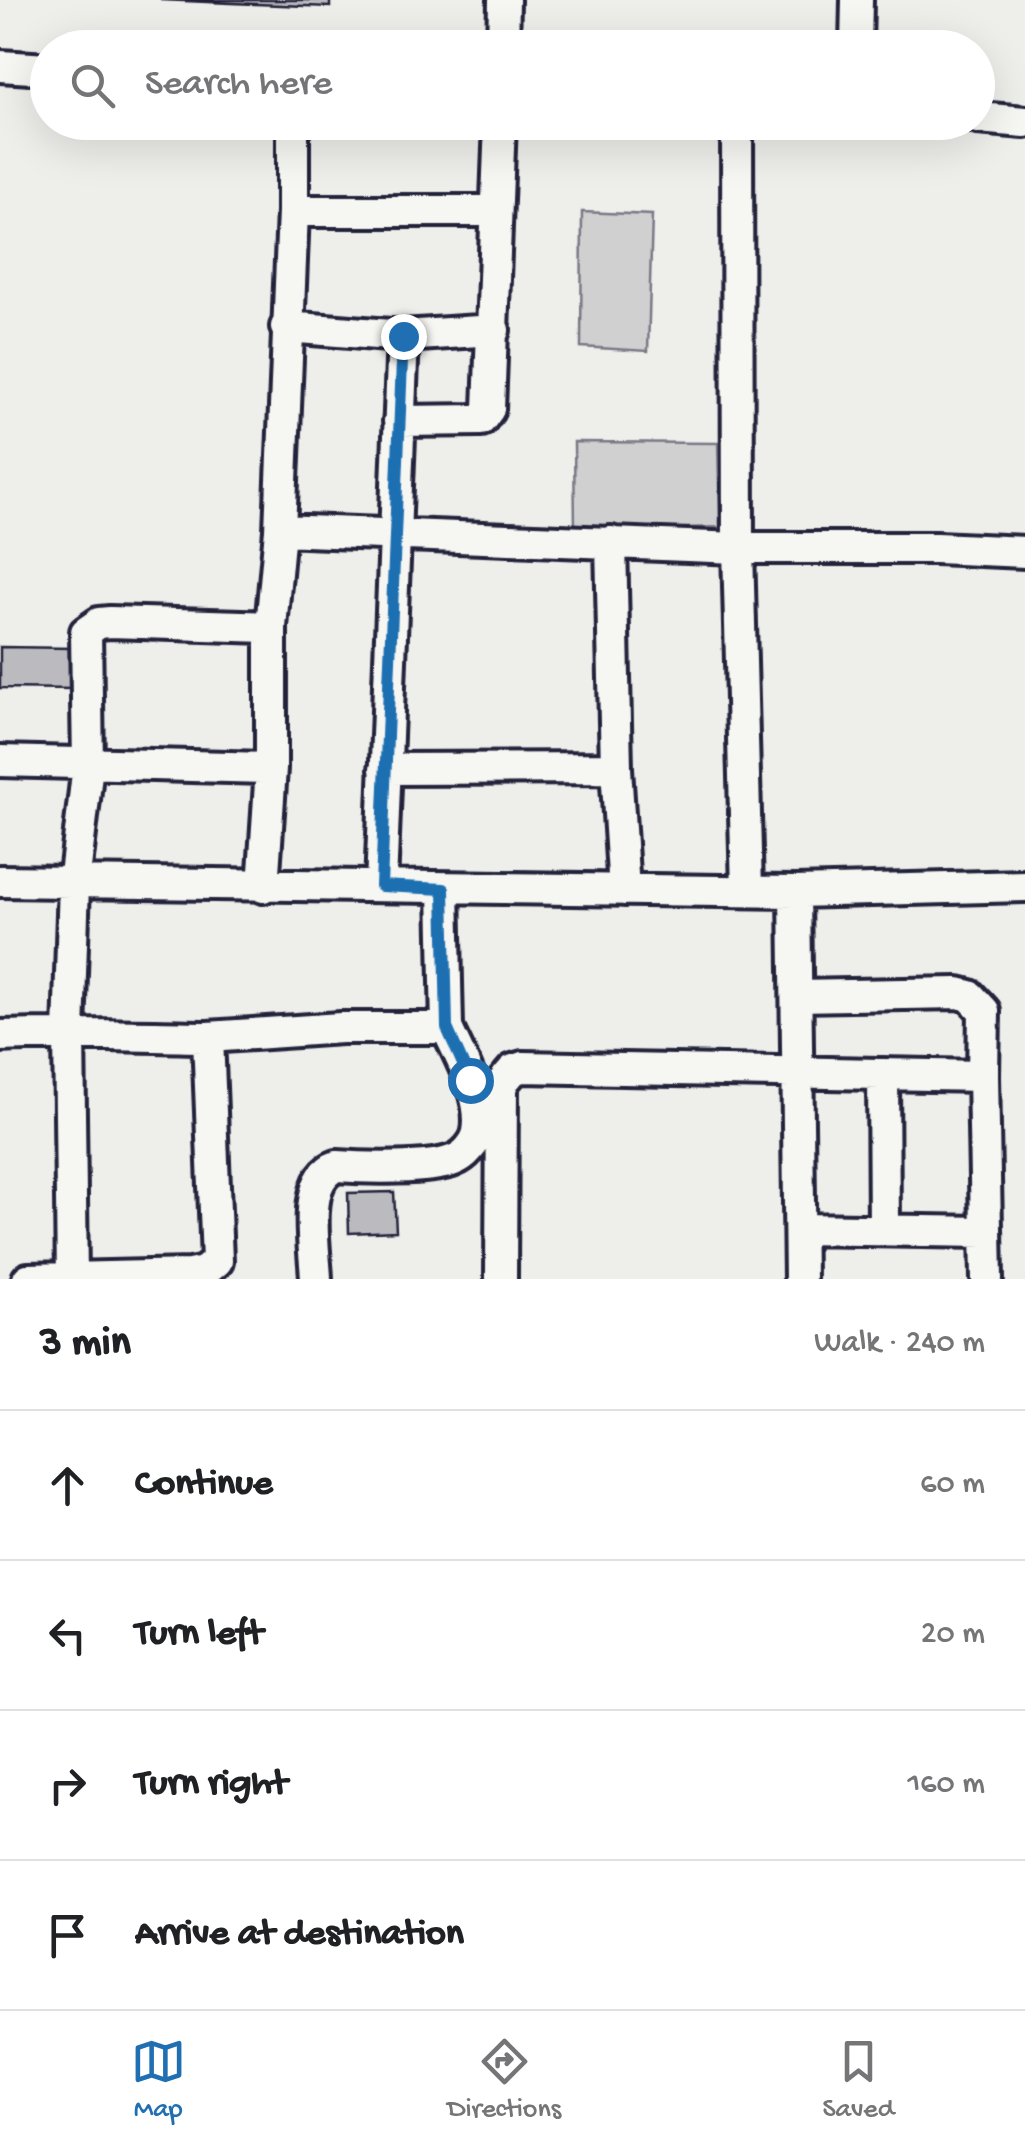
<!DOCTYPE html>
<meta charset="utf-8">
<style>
:root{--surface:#fff;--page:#f2f2f2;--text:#202124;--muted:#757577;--line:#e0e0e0;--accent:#1f6fb2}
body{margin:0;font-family:"Gochi Hand",sans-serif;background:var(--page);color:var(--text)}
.stop{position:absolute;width:30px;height:30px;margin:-22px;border:8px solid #1f6fb2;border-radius:50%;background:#fff}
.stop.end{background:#1f6fb2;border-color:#fff;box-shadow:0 2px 10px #0008}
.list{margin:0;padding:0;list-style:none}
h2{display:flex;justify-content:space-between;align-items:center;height:130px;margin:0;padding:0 40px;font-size:42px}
h2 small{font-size:32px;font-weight:400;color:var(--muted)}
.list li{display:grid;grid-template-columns:65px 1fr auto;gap:30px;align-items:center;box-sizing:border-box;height:150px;padding:0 40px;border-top:2px solid var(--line)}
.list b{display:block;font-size:38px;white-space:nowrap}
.list em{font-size:32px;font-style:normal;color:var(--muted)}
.icon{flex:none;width:55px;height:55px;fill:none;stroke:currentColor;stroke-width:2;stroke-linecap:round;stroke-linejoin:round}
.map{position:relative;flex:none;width:1025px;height:1279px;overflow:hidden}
.search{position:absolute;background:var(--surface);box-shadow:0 10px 40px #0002;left:30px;right:30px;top:30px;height:110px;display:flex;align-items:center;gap:25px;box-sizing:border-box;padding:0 35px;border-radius:55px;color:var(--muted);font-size:38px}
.sheet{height:730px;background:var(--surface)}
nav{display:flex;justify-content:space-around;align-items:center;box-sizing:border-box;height:140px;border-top:2px solid var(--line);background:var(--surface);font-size:28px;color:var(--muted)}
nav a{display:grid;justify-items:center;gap:5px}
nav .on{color:var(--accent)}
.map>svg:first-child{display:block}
</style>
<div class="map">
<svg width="1025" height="1279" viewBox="0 0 1025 1279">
<rect width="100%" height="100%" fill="#eeeeeb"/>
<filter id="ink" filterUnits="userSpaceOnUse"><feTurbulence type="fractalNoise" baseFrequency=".01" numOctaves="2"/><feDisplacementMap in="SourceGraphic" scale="20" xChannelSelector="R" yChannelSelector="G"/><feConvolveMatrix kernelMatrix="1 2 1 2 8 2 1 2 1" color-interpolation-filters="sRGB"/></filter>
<g filter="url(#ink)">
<path fill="#d0d0d1" stroke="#797986" stroke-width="2.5" d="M582,212L652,215L648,351L581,347Z
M574,442L718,443L720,527L575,531Z"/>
<path fill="#bbbbbf" stroke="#22223b" stroke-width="2.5" d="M160,0H330V7Z
M0,647L74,648V689L0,688Z
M394,1192L396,1231L349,1233L348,1193Z"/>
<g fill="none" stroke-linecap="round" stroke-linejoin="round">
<g stroke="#22223b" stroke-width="38">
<path id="minor" d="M503,48L504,0
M856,48L857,0
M0,66L48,69
M978,118L1025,122
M737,122L738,548L747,890
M293,211H496
M286,327L403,336L494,330
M399,421L481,420L489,409L500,122
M280,530L738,548H936L1025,552
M611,542L616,768L624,890
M0,761L271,768
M385,769L616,768
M0,881L795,892L1025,886
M381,886L403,336
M263,887L271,768V627L280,530L293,211V122
M795,892L800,1279
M797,996L958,993L970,996L984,1011L983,1076
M0,1036C69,1033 138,1036 208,1037L217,1261L204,1272L190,1275L28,1279
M208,1037L341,1028H447L444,889
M883,1074L884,1230
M800,1229L985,1232
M72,1279L69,1033L74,884L88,765L86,632L99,623L110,622L271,627
M316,1279C315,1248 301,1178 337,1166C363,1168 431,1170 454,1160C465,1156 476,1143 478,1132C484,1097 460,1058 447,1028
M501,1279L502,1083L513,1070L523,1067L983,1076L987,1279"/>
</g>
<use href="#minor" stroke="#f6f6f2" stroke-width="30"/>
</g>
</g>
<g fill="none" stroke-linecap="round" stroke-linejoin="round" filter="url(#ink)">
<path stroke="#1f6fb2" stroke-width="12" d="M403,336L381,886L444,889L447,1028L470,1080"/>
</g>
</svg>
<div class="stop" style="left:470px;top:1080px"></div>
<div class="stop end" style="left:403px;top:336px"></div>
<div class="search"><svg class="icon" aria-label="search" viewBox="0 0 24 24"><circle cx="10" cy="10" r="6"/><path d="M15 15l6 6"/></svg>Search here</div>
</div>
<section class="sheet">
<h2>3 min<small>Walk · 240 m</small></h2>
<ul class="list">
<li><svg class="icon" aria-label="ahead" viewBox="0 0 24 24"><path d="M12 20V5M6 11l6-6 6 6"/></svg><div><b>Continue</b></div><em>60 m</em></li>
<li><svg class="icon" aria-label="left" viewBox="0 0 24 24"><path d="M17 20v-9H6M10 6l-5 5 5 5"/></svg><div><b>Turn left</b></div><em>20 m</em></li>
<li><svg class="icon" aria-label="right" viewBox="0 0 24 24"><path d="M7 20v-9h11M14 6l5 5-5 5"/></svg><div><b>Turn right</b></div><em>160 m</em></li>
<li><svg class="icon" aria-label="arrive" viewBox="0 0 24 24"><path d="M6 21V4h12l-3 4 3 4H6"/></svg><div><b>Arrive at destination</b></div></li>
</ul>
</section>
<nav>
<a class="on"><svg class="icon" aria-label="map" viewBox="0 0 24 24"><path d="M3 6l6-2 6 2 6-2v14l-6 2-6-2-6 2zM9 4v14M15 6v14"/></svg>Map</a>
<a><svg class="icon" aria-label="directions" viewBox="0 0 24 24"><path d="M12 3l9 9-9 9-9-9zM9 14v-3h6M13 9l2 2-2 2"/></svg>Directions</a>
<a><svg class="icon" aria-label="saved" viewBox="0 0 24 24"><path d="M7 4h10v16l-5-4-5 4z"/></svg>Saved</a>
</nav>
